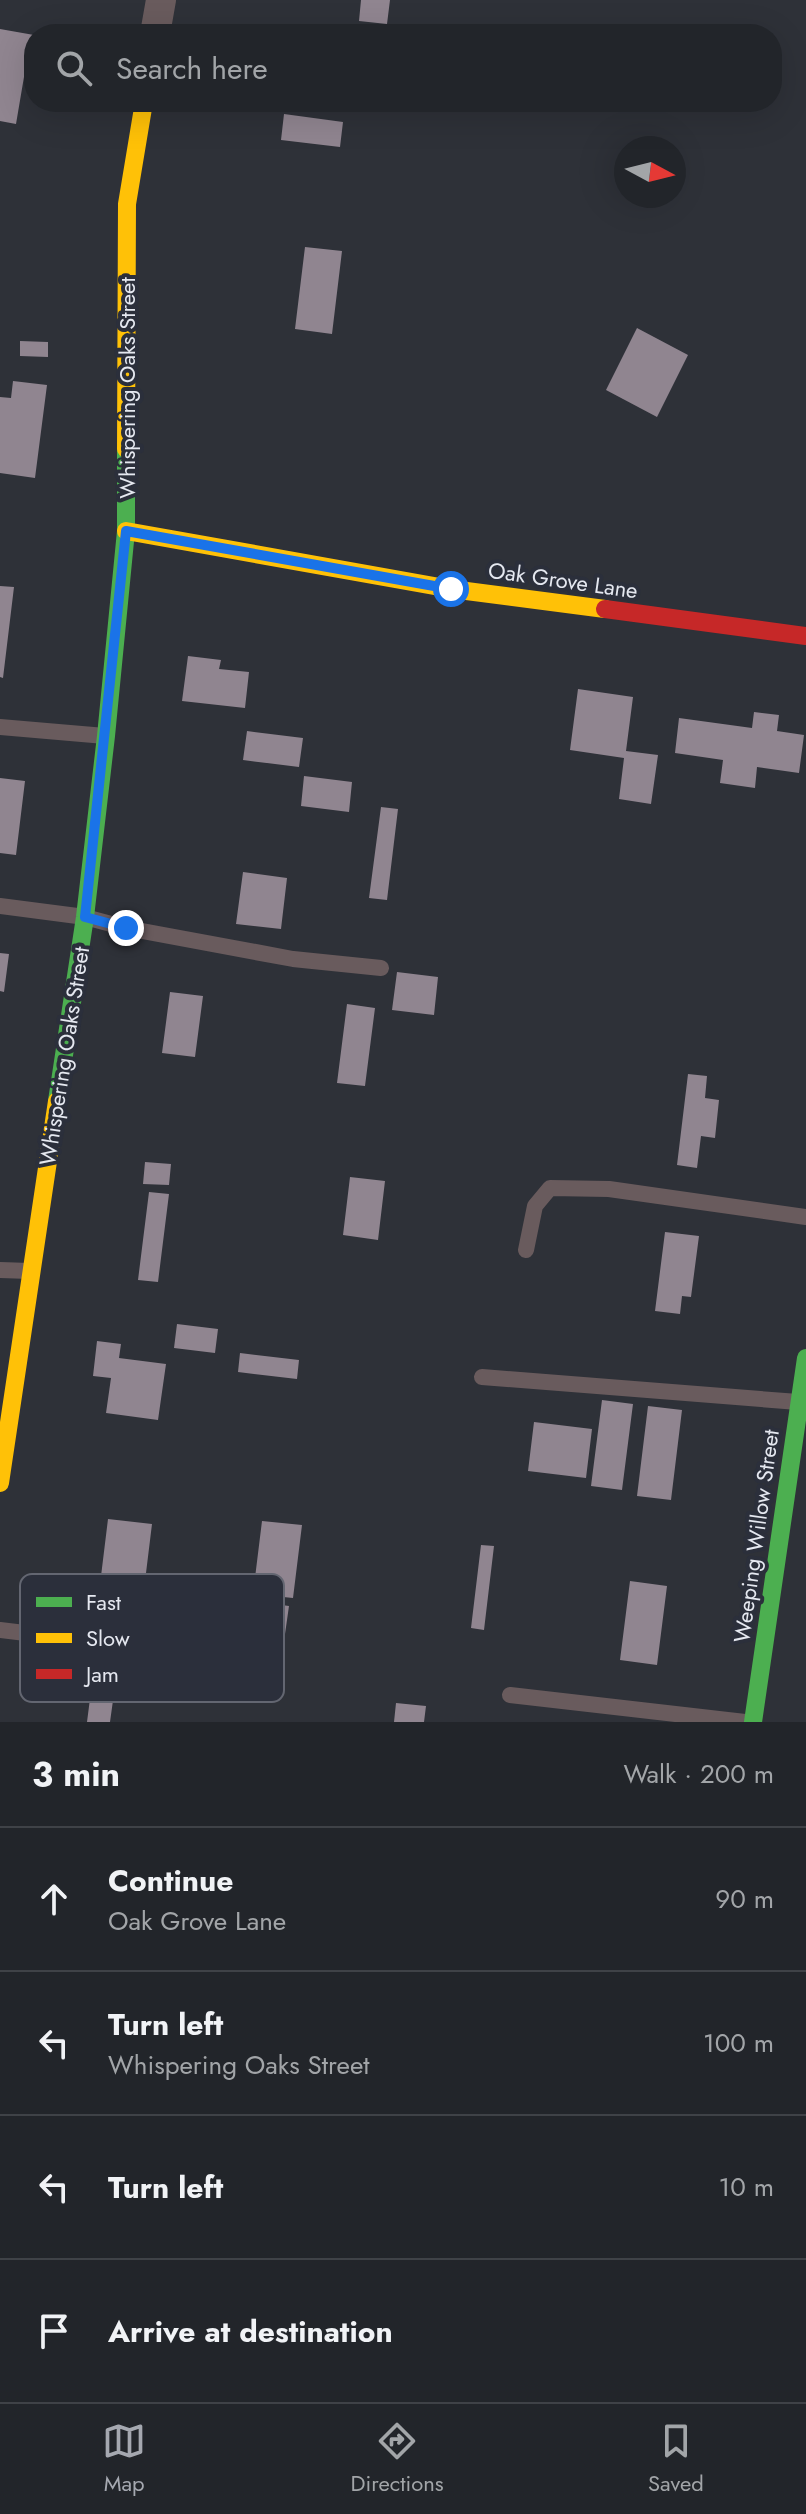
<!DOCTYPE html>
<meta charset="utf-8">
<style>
:root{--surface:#22252a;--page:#2a2d32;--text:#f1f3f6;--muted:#a2a5a8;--line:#3f4247;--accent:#a5a8b0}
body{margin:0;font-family:Jost,sans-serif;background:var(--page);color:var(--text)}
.compass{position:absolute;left:614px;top:136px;width:72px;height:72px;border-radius:50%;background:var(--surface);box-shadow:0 8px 32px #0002;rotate:97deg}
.stop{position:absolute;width:24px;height:24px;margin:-18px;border:6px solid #1a73e8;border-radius:50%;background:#fff}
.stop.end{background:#1a73e8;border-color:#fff;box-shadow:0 2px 8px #0008}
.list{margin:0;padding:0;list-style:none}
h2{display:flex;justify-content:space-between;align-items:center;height:104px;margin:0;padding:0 32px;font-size:34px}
h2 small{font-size:26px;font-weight:400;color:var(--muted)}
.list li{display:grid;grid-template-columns:52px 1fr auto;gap:24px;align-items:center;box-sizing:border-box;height:144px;padding:0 32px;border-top:2px solid var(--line)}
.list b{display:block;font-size:30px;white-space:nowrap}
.list p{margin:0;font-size:26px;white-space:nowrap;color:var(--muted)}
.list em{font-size:26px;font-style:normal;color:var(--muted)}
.icon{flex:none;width:44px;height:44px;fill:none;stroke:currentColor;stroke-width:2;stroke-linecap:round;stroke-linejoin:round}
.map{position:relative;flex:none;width:806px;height:1722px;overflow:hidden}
.search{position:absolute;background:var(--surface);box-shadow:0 8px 32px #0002;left:24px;right:24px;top:24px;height:88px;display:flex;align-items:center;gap:20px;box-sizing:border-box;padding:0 28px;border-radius:32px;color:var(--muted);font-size:30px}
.sheet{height:680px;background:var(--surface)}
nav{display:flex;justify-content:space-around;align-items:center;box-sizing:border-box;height:112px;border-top:2px solid var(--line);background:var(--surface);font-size:22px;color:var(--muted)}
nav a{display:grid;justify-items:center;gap:4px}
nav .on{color:var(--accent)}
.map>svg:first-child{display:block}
</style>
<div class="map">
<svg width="806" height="1722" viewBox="0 0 806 1722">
<rect width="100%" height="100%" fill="#2e3138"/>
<path fill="#908590" d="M361,0H390L387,24L359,21Z
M0,29L34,35V72L25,71L16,124L0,121Z
M284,114L343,122L340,147L281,140Z
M305,247L342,251L332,334L295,329Z
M637,328L688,355L657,417L606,390Z
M20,341L48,342V357L20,356Z
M13,381L47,385L35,478L0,473V397L11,398Z
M0,586L14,587L3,678L0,677Z
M188,656L221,660L219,669L249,672L245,708L182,701Z
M578,689L633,697L626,751L658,755L651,804L619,799L624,758L570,750Z
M754,712L779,715L777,731L804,735L799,773L757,767L755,788L720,783L723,760L675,753L679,718L752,728Z
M247,731L303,738L299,767L243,760Z
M304,776L352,782L349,812L301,806Z
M0,778L25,781L16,855L0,853Z
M381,807L398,809L387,900L369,898Z
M243,872L287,878L281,929L236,924Z
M0,953L9,954L4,992L0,991Z
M397,972L438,977L434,1015L392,1010Z
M170,992L203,996L195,1057L162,1053Z
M347,1004L375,1008L365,1086L337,1083Z
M688,1074L707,1076L705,1098L719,1100L715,1138L701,1136L697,1168L677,1165Z
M145,1162L171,1164L169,1185L143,1184Z
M350,1177L385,1181L378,1240L343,1235Z
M149,1192L169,1194L158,1282L138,1280Z
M665,1232L699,1236L691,1297L682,1296L680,1314L655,1311Z
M177,1324L218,1329L215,1353L174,1348Z
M97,1341L121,1344L119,1358L166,1364L158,1420L106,1413L111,1378L93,1376Z
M240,1353L299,1360L297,1379L238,1372Z
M602,1400L633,1404L622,1490L591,1486Z
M648,1406L682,1410L671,1500L637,1496Z
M534,1422L592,1429L586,1478L528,1471Z
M108,1519L152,1524L140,1622L96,1617Z
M262,1521L302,1525L293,1598L253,1594Z
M481,1545L494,1546L484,1630L471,1628Z
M630,1581L667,1586L657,1665L620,1660Z
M253,1601L289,1606L284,1641L248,1636Z
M92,1683L115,1686L110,1722H87Z
M396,1703L426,1706L424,1722H394Z"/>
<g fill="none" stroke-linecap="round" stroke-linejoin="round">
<path stroke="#695b5d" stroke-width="16" d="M0,727L105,736
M0,906L85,917L126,928L293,959L381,968
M526,1250L535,1206L550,1188L609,1189L806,1217
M0,1270L30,1271
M482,1377L798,1402
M0,1630L256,1661
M510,1695L745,1722"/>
<path stroke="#695b5d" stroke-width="30" d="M155,34L161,0"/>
<path stroke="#4caf50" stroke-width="18" d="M57,1101L85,917L106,736L126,531V449
M753,1722L806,1358"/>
<path stroke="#ffc107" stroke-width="18" d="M126,449L127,204L144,102
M126,531L451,589L605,609
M0,1483L57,1101"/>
<path stroke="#c62828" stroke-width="18" d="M605,609L806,636"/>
</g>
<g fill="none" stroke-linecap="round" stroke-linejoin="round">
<path stroke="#1a73e8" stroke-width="10" d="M126,928L85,917L126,531L451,589"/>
</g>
<g text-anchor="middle" stroke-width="8" stroke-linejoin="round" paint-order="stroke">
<g font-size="22" fill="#e5e8f0" stroke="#2b2f3b">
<text transform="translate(127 388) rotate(-90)" y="8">Whispering Oaks Street</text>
<text transform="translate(563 580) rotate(8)" y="8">Oak Grove Lane</text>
<text transform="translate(64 1056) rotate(-81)" y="8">Whispering Oaks Street</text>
<text transform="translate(756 1536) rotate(-82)" y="8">Weeping Willow Street</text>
</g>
</g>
<rect x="20" y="1574" width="264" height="128" rx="12" fill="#2b2f3b" stroke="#636671" stroke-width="2"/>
<rect x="36" y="1597" width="36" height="10" fill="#4caf50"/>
<rect x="36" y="1633" width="36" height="10" fill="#ffc107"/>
<rect x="36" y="1669" width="36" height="10" fill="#c62828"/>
<g font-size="22" fill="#e5e8f0">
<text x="86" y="1610">Fast</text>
<text x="86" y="1646">Slow</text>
<text x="86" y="1682">Jam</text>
</g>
</svg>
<svg class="compass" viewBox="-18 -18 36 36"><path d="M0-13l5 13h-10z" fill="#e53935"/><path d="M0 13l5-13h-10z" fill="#a2a5a8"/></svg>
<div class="stop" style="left:451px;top:589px"></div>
<div class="stop end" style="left:126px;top:928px"></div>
<div class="search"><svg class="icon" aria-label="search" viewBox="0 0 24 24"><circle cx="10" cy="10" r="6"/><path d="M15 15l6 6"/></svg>Search here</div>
</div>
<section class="sheet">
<h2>3 min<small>Walk · 200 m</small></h2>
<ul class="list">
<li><svg class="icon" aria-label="ahead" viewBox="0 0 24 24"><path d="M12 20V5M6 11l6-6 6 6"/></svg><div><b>Continue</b><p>Oak Grove Lane</p></div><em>90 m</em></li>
<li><svg class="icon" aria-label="left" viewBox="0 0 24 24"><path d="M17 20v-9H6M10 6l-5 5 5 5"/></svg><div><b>Turn left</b><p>Whispering Oaks Street</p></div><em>100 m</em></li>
<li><svg class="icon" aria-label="left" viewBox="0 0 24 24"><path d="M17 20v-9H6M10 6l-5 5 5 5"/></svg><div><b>Turn left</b></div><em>10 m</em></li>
<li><svg class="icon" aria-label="arrive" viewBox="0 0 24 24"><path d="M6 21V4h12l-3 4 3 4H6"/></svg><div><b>Arrive at destination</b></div></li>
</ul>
</section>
<nav>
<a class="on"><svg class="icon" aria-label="map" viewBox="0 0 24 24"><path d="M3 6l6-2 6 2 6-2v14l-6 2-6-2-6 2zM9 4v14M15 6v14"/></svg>Map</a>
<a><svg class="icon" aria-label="directions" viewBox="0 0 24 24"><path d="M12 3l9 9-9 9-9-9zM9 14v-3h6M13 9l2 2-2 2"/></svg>Directions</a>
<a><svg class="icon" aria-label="saved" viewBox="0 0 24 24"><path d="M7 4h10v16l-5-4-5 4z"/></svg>Saved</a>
</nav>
